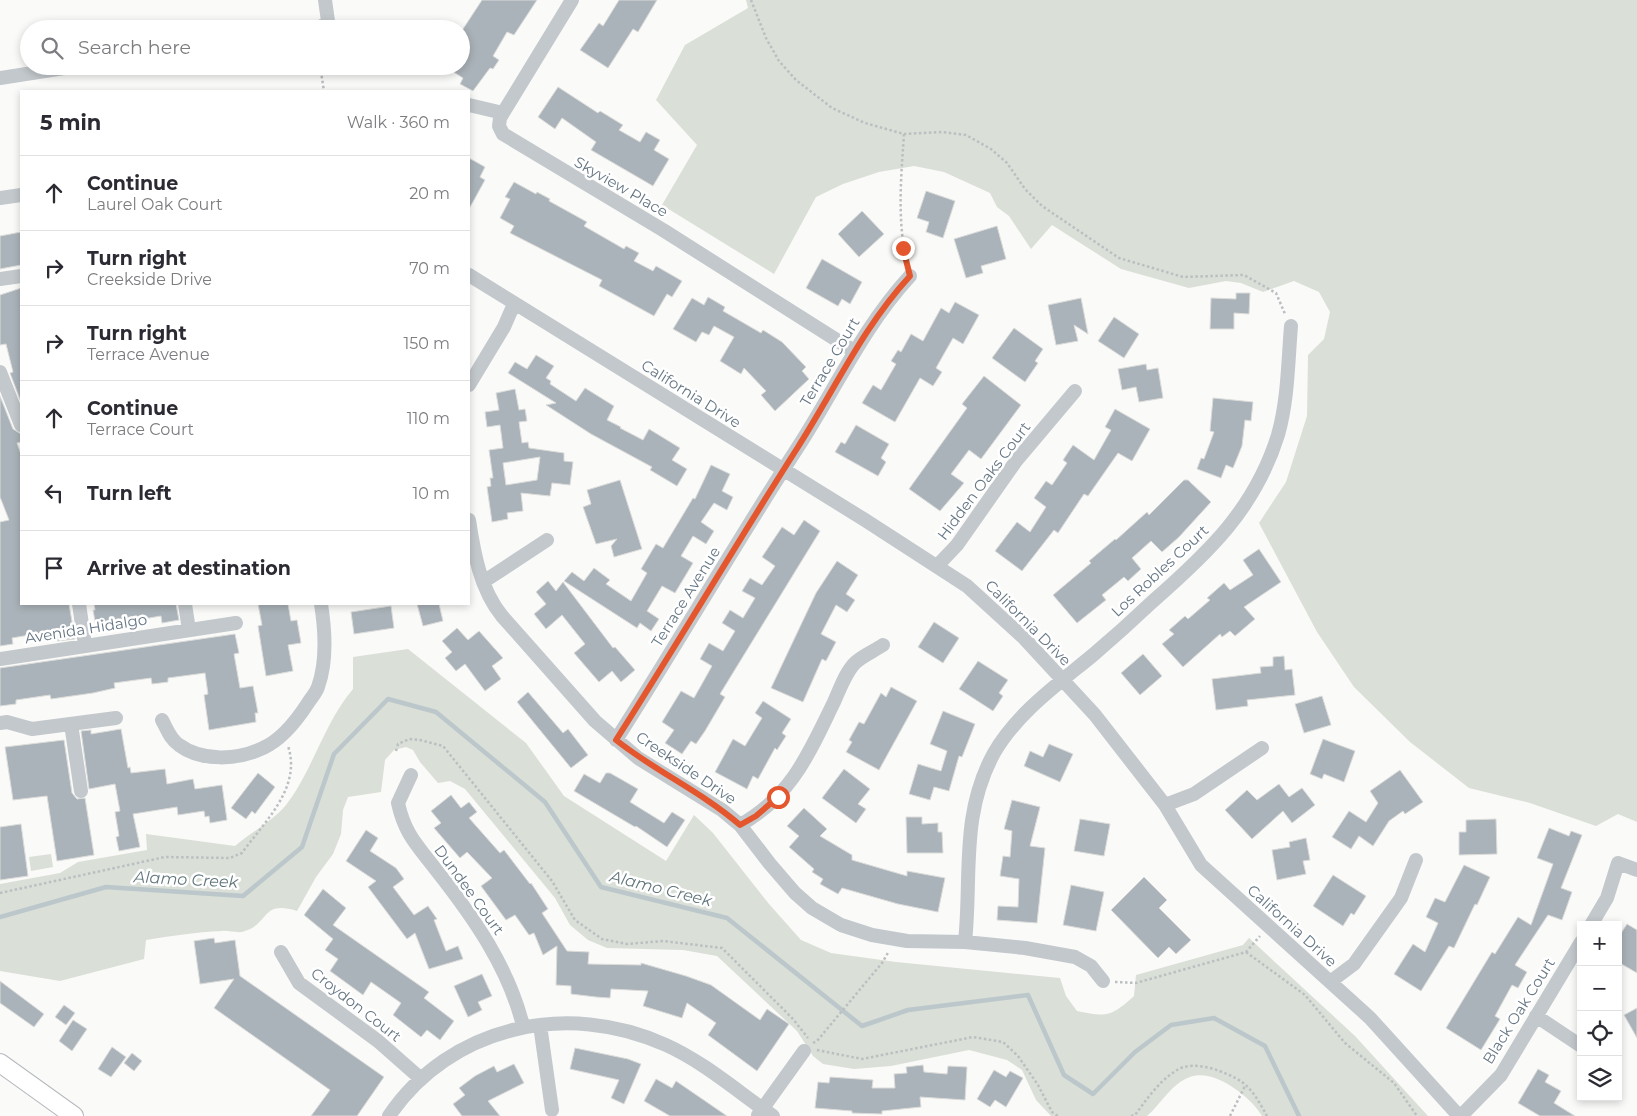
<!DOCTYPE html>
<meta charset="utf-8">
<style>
:root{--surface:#fff;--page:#f7f7f7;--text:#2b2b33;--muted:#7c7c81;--line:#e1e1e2}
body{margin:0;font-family:Montserrat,sans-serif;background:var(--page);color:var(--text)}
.controls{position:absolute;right:15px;bottom:15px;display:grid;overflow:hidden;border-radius:0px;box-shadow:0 2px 8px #0003}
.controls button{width:45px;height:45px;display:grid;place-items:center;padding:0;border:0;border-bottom:1px solid var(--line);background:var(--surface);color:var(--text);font:25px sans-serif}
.stop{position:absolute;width:15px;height:15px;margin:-11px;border:4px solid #e4572e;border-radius:50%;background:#fff}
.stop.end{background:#e4572e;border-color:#fff;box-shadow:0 1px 5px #0008}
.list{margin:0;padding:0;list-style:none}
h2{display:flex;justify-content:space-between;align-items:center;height:65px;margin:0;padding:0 20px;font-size:21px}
h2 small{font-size:16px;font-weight:400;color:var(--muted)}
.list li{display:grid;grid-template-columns:32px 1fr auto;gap:15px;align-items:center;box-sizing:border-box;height:75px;padding:0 20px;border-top:1px solid var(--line)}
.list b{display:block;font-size:19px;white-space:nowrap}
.list p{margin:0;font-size:16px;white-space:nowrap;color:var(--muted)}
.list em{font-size:16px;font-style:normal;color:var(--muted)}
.icon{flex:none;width:28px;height:28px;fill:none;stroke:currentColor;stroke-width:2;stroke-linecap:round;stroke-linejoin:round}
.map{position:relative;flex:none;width:1637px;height:1116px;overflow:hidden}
.search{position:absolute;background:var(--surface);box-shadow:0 2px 8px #0003;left:20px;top:20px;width:450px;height:55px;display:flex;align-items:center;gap:12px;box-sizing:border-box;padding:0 18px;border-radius:28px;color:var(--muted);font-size:19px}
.panel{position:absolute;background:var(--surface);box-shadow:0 2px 8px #0003;left:20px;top:90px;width:450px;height:515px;border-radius:0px}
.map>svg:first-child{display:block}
</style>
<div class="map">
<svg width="1637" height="1116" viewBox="0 0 1637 1116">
<rect width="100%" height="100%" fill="#fafaf8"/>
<path fill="#dadfd7" d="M746,0H1637V822L1618,814L1596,826L1530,803L1469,788L1410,742L1354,687L1317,632L1259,523L1286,482L1307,416L1308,355L1324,339L1330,312L1319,292L1294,281L1263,292L1241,283L1226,281L1189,288L1121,269L1052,225L1031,249L1009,216L997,207L990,193L944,172L914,166L879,172L843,184L816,197L774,274L662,205L697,145L656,100L685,45L748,8Z
M408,649L526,743L564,796L666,861L694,815L713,833L769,904L801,940L831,953L896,962L1060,978L1066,996L1077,1011C1107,1017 1111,1017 1134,996L1136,975L1243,945L1249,938L1355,1036L1428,1116H1262C1251,1097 1214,1068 1190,1077C1172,1083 1161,1104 1147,1116H1051L1036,1100L1022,1070L1007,1060L969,1050L891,1066L854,1069L823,1064L813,1056L797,1031L717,956L683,950L607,948L588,940L570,925L555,898L465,789L450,781L438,783L420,762L413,750L406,747L394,750L385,760L381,792L348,797L343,810L341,834L333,854L316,877L297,911C261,900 270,923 245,931C238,934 229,930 222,931C196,932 171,936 146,940L144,959L60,981L0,971V884L60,873L78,862L147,850L146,834L235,846C249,834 275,819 286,805C313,770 324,723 353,689V657Z
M51,854L53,867L31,871L29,857Z"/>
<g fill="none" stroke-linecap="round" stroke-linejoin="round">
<path stroke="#bbc7cb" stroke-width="4.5" d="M0,917L106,887L243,896L302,847L334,754L388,699L436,712L545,802L601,887L727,918L862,1026L908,1010L1028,995L1064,1075L1093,1094L1135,1052L1171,1025L1214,1018L1265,1046L1299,1116"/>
</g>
<path fill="#aab3b9" stroke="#dcdcda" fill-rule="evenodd" d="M482,0H537L514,35L507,32L493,56L499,60L493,69L490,68L473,91L460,84L463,78L444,66H461V32Z
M619,0H657L638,32L633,29L608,68L580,50L599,23L603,26Z
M558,87L598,113L600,111L623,125L619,130L640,142L646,132L660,140L654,150L669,159L653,186L591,150L596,142L562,118L555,129L538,117Z
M469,158L485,167L480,177L485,180L469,209Z
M514,182L536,194L537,192L550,199L549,201L587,222L584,226L624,249L626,246L639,253L634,261L653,271L656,266L682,281L672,297L667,294L654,316L599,286L602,280L510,233L514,226L500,218L510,199L505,197Z
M926,191L955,201L943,238L926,232L929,222L917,218Z
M862,211L884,234L859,257L838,234Z
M997,226L1006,259L981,266L983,273L966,278L954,239Z
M21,232V265L0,269V236Z
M822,259L862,282L850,304L842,299L838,306L806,288Z
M21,288V402L10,373L13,372L6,344L0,345V295Z
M1236,293H1250L1249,314L1234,313V329H1210L1211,298L1236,299Z
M708,297L725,307L723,311L761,333L763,330L782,342L806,367L802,371L809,379L775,411L761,395L766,391L744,368L741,374L720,361L734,337L714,326L709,335L702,332L696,342L673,329L692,298L704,305Z
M1081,298L1088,334L1074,325L1078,341L1056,345L1048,305Z
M955,302L979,315L963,344L953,338L936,368L942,372L933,386L920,378L895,422L862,403L873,385L881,390L896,364L891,361L898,350L901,352L911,334L923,341L941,308L949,313Z
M1114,317L1139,334L1124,358L1098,341Z
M1014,328L1043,349L1035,361L1038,363L1025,382L992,358Z
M536,355L554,366L546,378L551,381L550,384L576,401L585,388L614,406L607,420L621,427L620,428L643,440L649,429L680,448L672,460L687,469L677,486L650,470L652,467L591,434L546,405L556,403L508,373L515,362L527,369Z
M1146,364L1147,370L1158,368L1163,398L1139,402L1136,387L1122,390L1118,369Z
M984,376L1021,405L981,459L969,450L951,474L964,483L940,511L909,489L967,408L962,404Z
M515,389L519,410L525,409L527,421L519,422L522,443L528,442L529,448L564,453V461L573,462L570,485L552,483L550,496L521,493L523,511L507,513L508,519L492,522L487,487L491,486L490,478H493L489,450L503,448L500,425L487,427L485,412L499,410L496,393ZM540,457L537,480L506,485L503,463Z
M0,396L13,429L21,434V442L17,443L21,454V604H69L75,639L57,641L56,635L48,636L47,632L12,638L13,644L0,646V522L9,520L0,497Z
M1213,398L1253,402L1251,421L1245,420L1242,446L1233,468L1226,465L1221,478L1197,469L1201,458L1204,459L1214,432L1210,431Z
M1115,409L1150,429L1132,461L1118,453L1088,496L1084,494L1058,533L1054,530L1022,571L995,551L1017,522L1030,532L1046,507L1034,498L1046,481L1052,485L1067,463L1063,460L1073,445L1094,460L1111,430L1105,427Z
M856,425L889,444L881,458L886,462L878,476L835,452L841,442L845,444Z
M711,465L730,474L722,491L733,497L727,510L714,503L701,522L714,531L706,544L693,536L681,556L693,563L675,593L662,586L647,611L659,619L651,631L640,623L637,628L564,581L572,572L584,581L594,568L610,580L606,584L631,601L647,573L641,569L656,544L663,548L693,498L695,499Z
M620,480L642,549L614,557L611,546L617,539L596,544L583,507L591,504L587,490Z
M1184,480H1188L1211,502L1179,537L1162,552L1151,541L1132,558L1141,569L1128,581L1124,577L1102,595L1106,600L1077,623L1053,595L1091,563L1089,561L1115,539L1116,540L1147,512L1149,515Z
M804,520L820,531L720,694L725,697L705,731L696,744L691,741L682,754L665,743L674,730L662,722L681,691L694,698L712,666L700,659L709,643L723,651L735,631L722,623L730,610L743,618L755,598L742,591L750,578L762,585L775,566L762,557L782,527L794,535Z
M1259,549L1281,582L1244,607L1255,619L1235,636L1230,631L1222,637L1220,634L1183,667L1162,644L1174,634L1169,630L1185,616L1188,619L1210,600L1207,598L1224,583L1230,590L1253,575L1243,560Z
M837,561L858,575L846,594L855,600L847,612L836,605L821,634L836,642L826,661L822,659L803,702L771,688L816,593Z
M548,581L556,591L563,582L613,648L615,647L635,670L621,682L612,671L599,682L574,653L585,644L562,615L546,629L534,614L546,604L536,592Z
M94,604H176L179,620L162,623L161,616L96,627L93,610H95Z
M258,604H288L291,621L297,620L301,643L288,645L293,671L266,676L258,626L262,625Z
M417,604H439L443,621L423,626Z
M391,606L394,628L354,634L351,612Z
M934,622L959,638L943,663L918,647Z
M457,628L468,640L479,631L503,658L492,666L501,679L485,691L465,664L456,671L445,658L452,652L442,641Z
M235,634L239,653L234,654L240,688L253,686L258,713H255L256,722L209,730L204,695L208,694L205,673L168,678V682L152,684L151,678L114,683L115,688L93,693L51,699L50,695L16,700V704L0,706V668Z
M1143,654L1162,676L1140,695L1121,673Z
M1284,656L1285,670L1292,669L1295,695L1247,700L1248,706L1216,710L1212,679L1261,673L1260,667L1273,666V657Z
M978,661L1008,680L999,693L1003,696L993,711L959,689Z
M891,687L917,701L879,770L846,752L852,742L849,740L859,722L864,724L881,693L886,697Z
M528,692L563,733L568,729L588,755L571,768L517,702Z
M1322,696L1331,725L1304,733L1295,704Z
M763,701L791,719L782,733L786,736L777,750L775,748L758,779L753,776L747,789L715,772L733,739L745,746L762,718L755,713Z
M943,711L975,724L962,757L959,756L949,791L934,787L930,800L909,794L918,764L941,771L947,751L930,744Z
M121,729L128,768L130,767L131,773L165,769L167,784L193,779L195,789L222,785L227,820L210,823L209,816L205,817L204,811L178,815L177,807L133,814L140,847L119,851L116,837L119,836L115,812L120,811L115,784L89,789L81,731L91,730V734Z
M1323,739L1355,751L1344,782L1324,774L1322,779L1310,774Z
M64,740L72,793L77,799L85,798L94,855L57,861L47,796L13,800L5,747Z
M1049,744L1073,754L1060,782L1024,766L1030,751L1043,757Z
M844,769L870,789L858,804L866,809L856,823L822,798Z
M1400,770L1423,802L1405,814L1403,811L1389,821L1373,846L1359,836L1351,849L1332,837L1349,811L1366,822L1378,803L1370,791Z
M258,773L275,787L255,814L252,811L246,819L231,808Z
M606,773H610L638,789L630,802L664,823L672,812L685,820L667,847L636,826L635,827L574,791L584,774L600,783Z
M1279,784L1289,797L1302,788L1315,805L1292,823L1283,811L1252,839L1225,810L1247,790L1257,800Z
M451,795L461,808L469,802L477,812L469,818L500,853L504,850L530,884L531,883L548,909L542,913L567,951L589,952L588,964L641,965V963L686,976L711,985L760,1020L767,1009L789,1024L757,1071L708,1035L716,1023L687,1003L682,1018L643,1006L648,991L611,989L610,998L596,997L571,994V986L556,985L557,946L543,955L534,933L529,935L515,915L506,920L481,886L492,878L467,852L460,858L434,828L441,823L431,811Z
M1012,800L1040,807L1030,846L1045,848L1037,923L997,920L998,906L1018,907L1019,879L1000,876L1003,856L1010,857L1012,831L1004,829Z
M804,808L827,829L820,836L852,855V860L907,876V871L945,878L938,912L898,904L842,888L838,894L820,884L823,879L812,872L814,869L789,847L799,836L787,826Z
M906,817H922V824L938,823V832H942L943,853H907Z
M1080,819L1110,824L1104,856L1074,851Z
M1496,819L1497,854L1459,855V832H1466V820Z
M21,824L28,876L0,880V827Z
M1549,828L1569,836L1571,831L1582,835L1561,888L1572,892L1562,920L1548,915L1515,965L1527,972L1518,988L1512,985L1495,1016L1500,1019L1481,1050L1446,1028L1492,952L1495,954L1518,917L1531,925L1553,864L1537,858Z
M366,830L378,838L370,851L396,868L404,879L393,887L414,915L428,906L437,919L434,920L446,951L458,946L463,959L429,969L415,933L407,939L368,887L376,881L346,861Z
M1306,838L1310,860L1303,861L1306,874L1277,880L1272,850L1290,847L1289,842Z
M1464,865L1490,877L1477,905L1475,904L1454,948L1449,946L1421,991L1394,974L1413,944L1425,952L1438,923L1426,917L1435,898L1445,902Z
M1333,875L1366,896L1354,915L1351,913L1343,926L1313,906Z
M1144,877L1167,900L1159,908L1191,940L1176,954L1169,947L1158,958L1111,910Z
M1071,885L1104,892L1096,931L1063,925Z
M323,889L346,908L333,925L429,992L424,998L454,1021L440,1040L427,1030L421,1037L393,1015L401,1003L371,982L363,995L330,971L338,959L325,950L333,939L304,915Z
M1627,924L1637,930V973L1618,962V938Z
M214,938L215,943L235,940L240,976L384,1077L357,1116H311L330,1090L214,1008L234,979L200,984L194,941Z
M482,974L492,996L478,1002L482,1010L468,1017L454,986Z
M0,981L44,1014L34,1027L0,1003Z
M64,1005L75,1013L66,1025L55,1017Z
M1637,1008V1038L1624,1015Z
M73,1020L87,1029L72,1051L59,1041Z
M112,1047L126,1057L111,1077L98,1069Z
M575,1048L628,1059L641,1064L624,1104L611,1098L619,1080L570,1069Z
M132,1053L142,1061L134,1071L124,1063Z
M514,1064L524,1083L488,1101L500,1116H462L453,1104L465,1095L459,1088L475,1076L494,1066L497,1072Z
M923,1065L924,1072L947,1074L948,1066L967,1067L965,1100L920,1097L921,1107L882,1111V1114L852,1113V1111L815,1108L818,1082L829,1083L830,1077L873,1080L872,1088H895L894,1074L907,1073L906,1067Z
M1538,1069L1549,1075L1545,1082L1561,1091L1554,1103L1575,1116H1540L1518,1103Z
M994,1070L1006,1077L1010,1071L1023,1078L1006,1107L995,1100L990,1107L977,1099Z
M656,1079L672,1088L676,1081L727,1116H670L644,1101Z"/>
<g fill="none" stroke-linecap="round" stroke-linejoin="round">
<g stroke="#b5babe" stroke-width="20">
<path id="major" d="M0,1063L74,1116"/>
</g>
<path stroke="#bbbfc2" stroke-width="2.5" stroke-dasharray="2.5 2.5" stroke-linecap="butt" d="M751,0L766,38L779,61L796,80L832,108L865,123L904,134L942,132L966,135L991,149L1007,163L1025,189L1042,206L1119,258L1183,277L1244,275L1276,293L1285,314
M320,66L324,91
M904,134C901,178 897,220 907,264
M396,751L398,744L409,739L420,740L443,746L552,881L575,920L602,939L627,944L663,941L722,948L793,1019L808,1038
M0,893L165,857L230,858L242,853C264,822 302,788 288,746
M1246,952L1305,995L1345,1043L1394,1083L1417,1116
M1115,982L1136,983L1246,952L1260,936
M813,1043L817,1041L882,963L889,951
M817,1050L862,1059L973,1037L1003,1042L1018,1056L1038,1085L1052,1112L1058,1116
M1131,1116L1135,1115C1147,1099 1159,1081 1177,1070C1194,1059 1227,1072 1242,1082C1253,1090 1261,1105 1267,1116
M1230,1116L1245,1086"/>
<path stroke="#c3c8cc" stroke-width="14" d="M572,0L500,118L499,126L503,134L663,230L854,351
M319,29L328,21L325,0
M0,78L77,66
M469,105L503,113
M0,198L21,195
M469,275L865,520L967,586L1023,637L1095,715L1165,805L1201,865L1370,1018L1459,1116
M0,279L21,276
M0,372L21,425
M469,385L504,327L514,304
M469,520C474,553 480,589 502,616L595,721L638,758L722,810L740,825L770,864L795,893L812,908L841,925L872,935L907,941L965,942L1025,948L1075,957L1091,966L1103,981
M937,566L957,545L1016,461L1075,391
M483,582L547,540
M79,604L85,645
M185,604L189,630
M0,659L236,623
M162,720C167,729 170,739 179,745C202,762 238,760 263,748C281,740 297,720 308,703C311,698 316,693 318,687C327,662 325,629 321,604
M0,723L7,722L32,729L116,718
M71,724L81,791
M616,740C678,643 735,544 798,447C835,390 863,327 910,276
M411,775L398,803C405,835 418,846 437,871C474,918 509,968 523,1026
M1165,805L1194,794L1262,748
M740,825C792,796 809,753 834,702C840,689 846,671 856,662C864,655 874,651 883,645
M1591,925L1607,898L1618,863L1637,870
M965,942C972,876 960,815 994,753C1017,713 1058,684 1093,655C1113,638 1133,620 1152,602C1208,553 1255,509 1278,435C1288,400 1288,362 1291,326
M281,952L299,983L378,1041L420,1078
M1330,982L1354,964L1401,898L1416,860
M1536,1016L1581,1046
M540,1025L552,1110
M758,1115L804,1051
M389,1116C450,1026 567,1000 666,1045C704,1062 738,1092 773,1116
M1461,1116L1501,1075L1581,942"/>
<use href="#major" stroke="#fff" stroke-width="18"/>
</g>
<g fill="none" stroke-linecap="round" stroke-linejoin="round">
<path stroke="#e4572e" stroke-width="6" d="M778,797L756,816L740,825C702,792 655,771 616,740C678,643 736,544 798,447C835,389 863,327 910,276L903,248"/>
</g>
<g text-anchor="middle" stroke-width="5" stroke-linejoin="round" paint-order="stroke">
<g font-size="15" fill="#657683" stroke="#fff">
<text transform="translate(621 187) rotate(30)" y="5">Skyview Place</text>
<text transform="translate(830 362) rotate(-59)" y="5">Terrace Court</text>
<text transform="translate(691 394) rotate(32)" y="5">California Drive</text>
<text transform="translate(984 481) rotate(-53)" y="5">Hidden Oaks Court</text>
<text transform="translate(1160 571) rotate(-43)" y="5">Los Robles Court</text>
<text transform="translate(686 597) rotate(-58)" y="5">Terrace Avenue</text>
<text transform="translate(1028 623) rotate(45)" y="5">California Drive</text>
<text transform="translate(86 629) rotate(-9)" y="5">Avenida Hidalgo</text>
<text transform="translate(686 768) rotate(34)" y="5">Creekside Drive</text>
<text transform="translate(469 890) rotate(54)" y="5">Dundee Court</text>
<text transform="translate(1292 926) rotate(42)" y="5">California Drive</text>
<text transform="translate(356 1005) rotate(38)" y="5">Croydon Court</text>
<text transform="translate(1519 1011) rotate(-58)" y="5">Black Oak Court</text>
</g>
<g font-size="16" font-style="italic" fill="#60757c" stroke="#fff">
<text transform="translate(186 879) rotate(3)" y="6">Alamo Creek</text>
<text transform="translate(661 888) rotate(14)" y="6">Alamo Creek</text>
</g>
</g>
</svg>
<div class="controls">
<button>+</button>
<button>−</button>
<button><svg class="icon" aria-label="locate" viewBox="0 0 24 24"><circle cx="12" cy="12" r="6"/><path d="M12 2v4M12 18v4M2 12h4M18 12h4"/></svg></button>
<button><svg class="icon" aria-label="layers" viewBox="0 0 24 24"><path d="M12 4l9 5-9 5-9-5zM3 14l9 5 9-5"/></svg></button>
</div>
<div class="stop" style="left:778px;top:797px"></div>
<div class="stop end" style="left:903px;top:248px"></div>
<div class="search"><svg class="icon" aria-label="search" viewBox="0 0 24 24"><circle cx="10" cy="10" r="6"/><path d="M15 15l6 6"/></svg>Search here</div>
<section class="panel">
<h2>5 min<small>Walk · 360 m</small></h2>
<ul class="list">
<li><svg class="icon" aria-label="ahead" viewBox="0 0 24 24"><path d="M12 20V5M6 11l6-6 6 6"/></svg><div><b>Continue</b><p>Laurel Oak Court</p></div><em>20 m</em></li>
<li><svg class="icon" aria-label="right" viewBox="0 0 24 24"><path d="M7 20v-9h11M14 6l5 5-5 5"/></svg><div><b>Turn right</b><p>Creekside Drive</p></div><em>70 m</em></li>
<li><svg class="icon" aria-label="right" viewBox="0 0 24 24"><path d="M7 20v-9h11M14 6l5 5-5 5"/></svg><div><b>Turn right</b><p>Terrace Avenue</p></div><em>150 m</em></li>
<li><svg class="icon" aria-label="ahead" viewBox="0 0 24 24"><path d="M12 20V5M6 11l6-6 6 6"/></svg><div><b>Continue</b><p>Terrace Court</p></div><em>110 m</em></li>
<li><svg class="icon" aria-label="left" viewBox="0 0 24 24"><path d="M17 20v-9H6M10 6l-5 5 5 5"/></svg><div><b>Turn left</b></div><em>10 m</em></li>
<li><svg class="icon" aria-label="arrive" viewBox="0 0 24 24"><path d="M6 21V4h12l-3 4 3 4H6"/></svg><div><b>Arrive at destination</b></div></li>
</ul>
</section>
</div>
